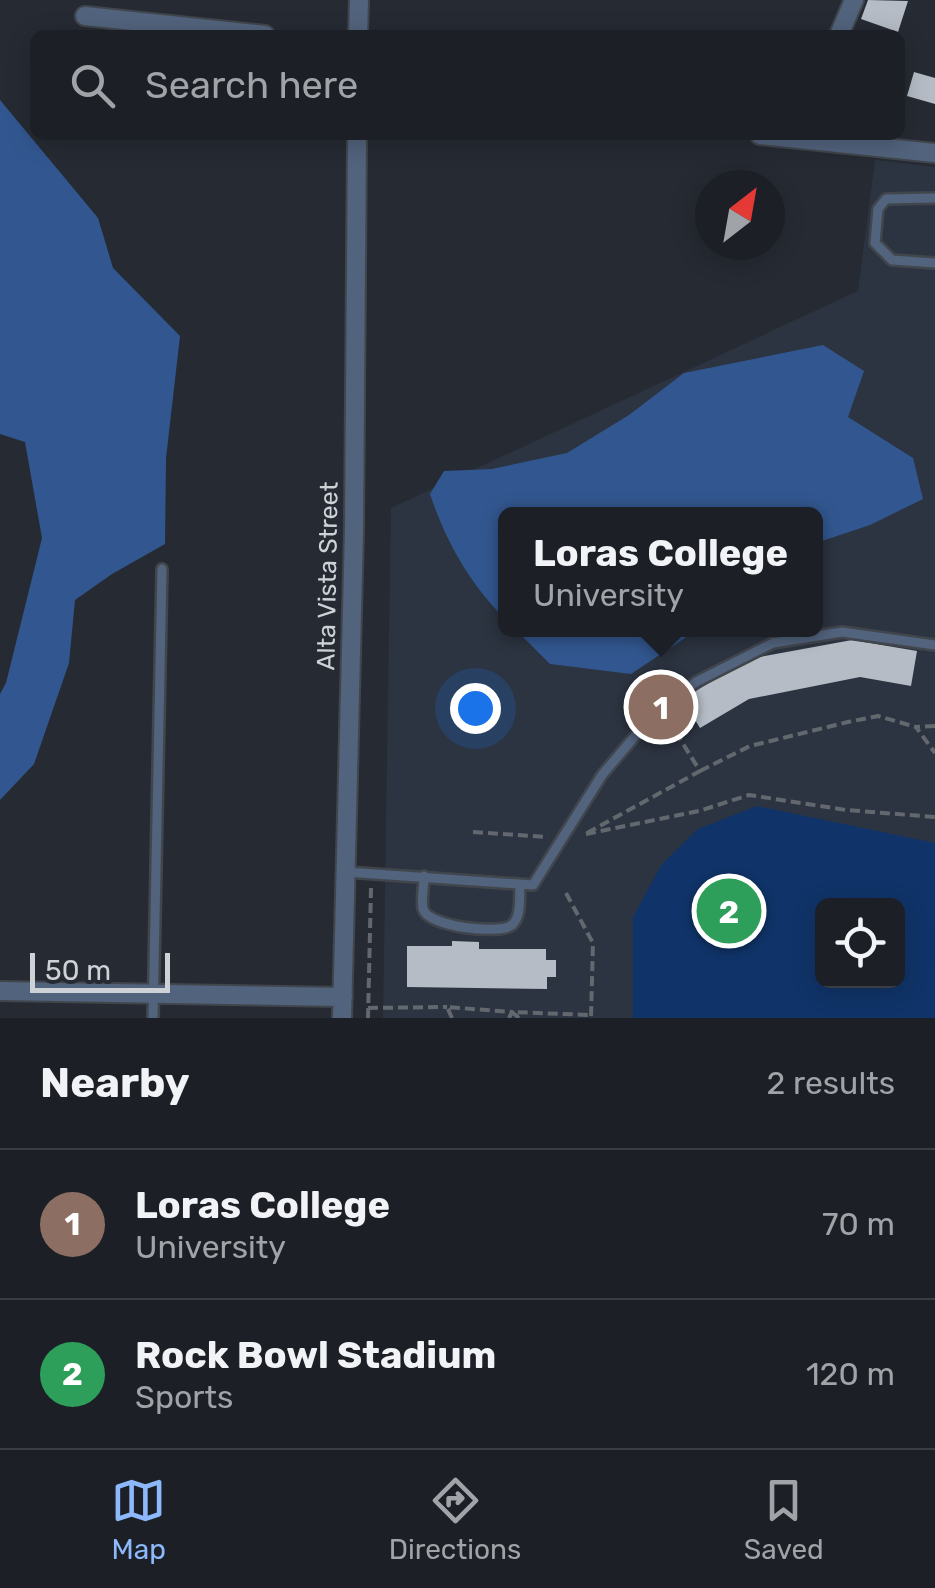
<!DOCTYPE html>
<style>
:root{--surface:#1c2026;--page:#25282e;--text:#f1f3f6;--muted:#a0a3a7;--line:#3a3e43;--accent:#8db9fc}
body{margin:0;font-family:Rubik,sans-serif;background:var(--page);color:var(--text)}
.controls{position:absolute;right:30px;bottom:30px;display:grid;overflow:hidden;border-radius:15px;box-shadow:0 5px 25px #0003}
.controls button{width:90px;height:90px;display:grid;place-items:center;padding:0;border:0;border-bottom:2px solid var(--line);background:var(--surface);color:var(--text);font:50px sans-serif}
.compass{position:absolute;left:695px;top:170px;width:90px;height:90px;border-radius:50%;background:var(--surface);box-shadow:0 5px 25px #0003;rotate:31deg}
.scale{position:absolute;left:30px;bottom:25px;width:140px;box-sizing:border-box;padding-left:10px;border:5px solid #ced2d7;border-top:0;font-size:28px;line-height:35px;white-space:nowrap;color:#ced2d7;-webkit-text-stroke:8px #262b33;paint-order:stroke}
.you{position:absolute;left:475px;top:708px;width:35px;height:35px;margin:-25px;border:8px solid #fff;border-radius:50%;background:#1a73e8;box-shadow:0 0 0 15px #1a73e833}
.badge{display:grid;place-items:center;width:65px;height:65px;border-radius:50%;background:var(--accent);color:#fff;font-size:32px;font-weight:700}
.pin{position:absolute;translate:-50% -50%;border:5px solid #fff;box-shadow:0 2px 10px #0006}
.popup{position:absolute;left:498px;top:507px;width:325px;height:130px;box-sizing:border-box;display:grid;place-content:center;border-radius:15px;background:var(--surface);filter:drop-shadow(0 2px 8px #0005);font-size:32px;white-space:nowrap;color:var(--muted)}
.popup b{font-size:38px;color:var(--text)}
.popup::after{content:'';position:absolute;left:50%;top:100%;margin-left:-20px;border:20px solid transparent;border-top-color:var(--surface)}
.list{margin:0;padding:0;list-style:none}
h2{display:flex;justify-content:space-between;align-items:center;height:130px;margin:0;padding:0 40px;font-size:42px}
h2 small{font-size:32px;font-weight:400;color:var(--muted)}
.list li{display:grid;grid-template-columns:65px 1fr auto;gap:30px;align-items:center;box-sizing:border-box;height:150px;padding:0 40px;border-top:2px solid var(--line)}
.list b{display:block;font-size:38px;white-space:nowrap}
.list p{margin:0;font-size:32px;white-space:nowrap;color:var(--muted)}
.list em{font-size:32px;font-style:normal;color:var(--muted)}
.icon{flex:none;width:55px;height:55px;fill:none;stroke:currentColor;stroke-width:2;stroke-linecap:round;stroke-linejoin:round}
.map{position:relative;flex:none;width:935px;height:1018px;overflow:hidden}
.search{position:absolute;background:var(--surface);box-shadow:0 5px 25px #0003;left:30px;right:30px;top:30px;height:110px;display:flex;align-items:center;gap:25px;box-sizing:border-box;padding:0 35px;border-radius:15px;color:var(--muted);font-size:38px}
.sheet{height:430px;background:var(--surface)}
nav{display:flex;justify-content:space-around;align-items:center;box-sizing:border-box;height:140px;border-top:2px solid var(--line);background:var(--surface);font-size:28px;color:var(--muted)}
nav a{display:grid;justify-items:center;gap:5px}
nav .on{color:var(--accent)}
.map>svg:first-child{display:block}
</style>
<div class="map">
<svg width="935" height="1018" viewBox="0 0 935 1018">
<rect width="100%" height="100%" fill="#262b33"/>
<path fill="#2c3441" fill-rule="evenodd" d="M875,160L935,167V1018H383L391,508L858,291ZM506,514H816V630H506ZM822,906H898V981H822Z"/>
<path fill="#103469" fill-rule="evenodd" d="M757,806L935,843V1018H633V917L662,864L698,829ZM822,906H898V981H822Z"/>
<path fill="#325790" d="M0,100L98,218L113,268L180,336L166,458L165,544L112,574L75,600L69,663L34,764L0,800V694L6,683L42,538L25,442L0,434Z
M823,345L864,371L848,417L913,458L923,499L870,525L816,543V514H506V620C470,584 446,542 430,494L444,471L492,469L567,453L629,415L684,373Z
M516,630H697L631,674L550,664Z"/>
<path fill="#b5bcc5" d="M868,0L908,1L898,32L861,19Z
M914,72L935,78V104L907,96Z
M852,640L917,651L911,686L860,677L749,699L700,728L686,705L693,701L689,695L749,659Z
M452,941L479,942V949H546V960H556V977H547V989L407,987V946H452Z"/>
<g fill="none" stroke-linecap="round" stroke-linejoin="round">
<g stroke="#41464d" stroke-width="14">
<path id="service" d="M935,198L886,199L878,209L875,243L892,260L935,263
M346,872L533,885L602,775L647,722L696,682L773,643L842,632L935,645
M424,876C424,886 421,900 423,909C428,927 500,935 512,925C522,916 519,897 520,886
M153,1018L162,569"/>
</g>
<g stroke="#41464d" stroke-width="22">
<path id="minor" d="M85,16L265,35
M358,35L359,0
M839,35L854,0
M760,135L935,153
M0,991L343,997
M342,1018L354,530L357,135"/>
</g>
<path stroke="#63686f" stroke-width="4" stroke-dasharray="10 5" stroke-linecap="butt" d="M935,726L916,727L935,753
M700,771L750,746L848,722L878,716L916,727
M473,832L548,837
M587,833L700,771L670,723
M586,834L699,811L749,795L846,810L935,817
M566,893L593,943L591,1018
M368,1008L447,1007
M368,1018L371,888
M452,1018L447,1007L512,1012L509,1018
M519,1018L512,1012L589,1015"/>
<use href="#service" stroke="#52637d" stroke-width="9"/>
<use href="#minor" stroke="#52637d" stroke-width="18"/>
</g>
<g text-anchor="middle" stroke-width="10" stroke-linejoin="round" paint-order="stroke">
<g font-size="25" fill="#ced2d7" stroke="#262b33">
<text transform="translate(327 576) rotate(-89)" y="9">Alta Vista Street</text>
</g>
</g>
</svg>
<div class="controls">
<button><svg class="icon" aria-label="locate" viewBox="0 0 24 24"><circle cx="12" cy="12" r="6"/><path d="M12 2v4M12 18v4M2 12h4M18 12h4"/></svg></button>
</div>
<svg class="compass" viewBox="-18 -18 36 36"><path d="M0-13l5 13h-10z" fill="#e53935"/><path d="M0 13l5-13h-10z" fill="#a0a3a7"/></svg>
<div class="scale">50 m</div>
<div class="you"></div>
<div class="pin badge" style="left:661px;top:707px;background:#8d6e63">1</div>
<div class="popup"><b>Loras College</b>University</div>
<div class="pin badge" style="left:729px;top:911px;background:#2e9e5b">2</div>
<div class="search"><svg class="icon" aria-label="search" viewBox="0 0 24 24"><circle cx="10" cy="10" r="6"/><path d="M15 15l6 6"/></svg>Search here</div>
</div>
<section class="sheet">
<h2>Nearby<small>2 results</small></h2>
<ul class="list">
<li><span class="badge" style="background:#8d6e63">1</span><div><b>Loras College</b><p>University</p></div><em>70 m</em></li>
<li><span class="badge" style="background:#2e9e5b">2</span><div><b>Rock Bowl Stadium</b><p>Sports</p></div><em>120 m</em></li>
</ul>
</section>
<nav>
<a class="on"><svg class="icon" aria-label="map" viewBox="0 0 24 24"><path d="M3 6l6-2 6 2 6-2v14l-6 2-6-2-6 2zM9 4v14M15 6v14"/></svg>Map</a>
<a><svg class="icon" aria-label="directions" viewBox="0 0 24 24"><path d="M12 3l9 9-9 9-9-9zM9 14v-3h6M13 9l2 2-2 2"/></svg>Directions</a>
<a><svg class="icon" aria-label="saved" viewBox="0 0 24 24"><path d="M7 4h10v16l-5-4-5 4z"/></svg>Saved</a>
</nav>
